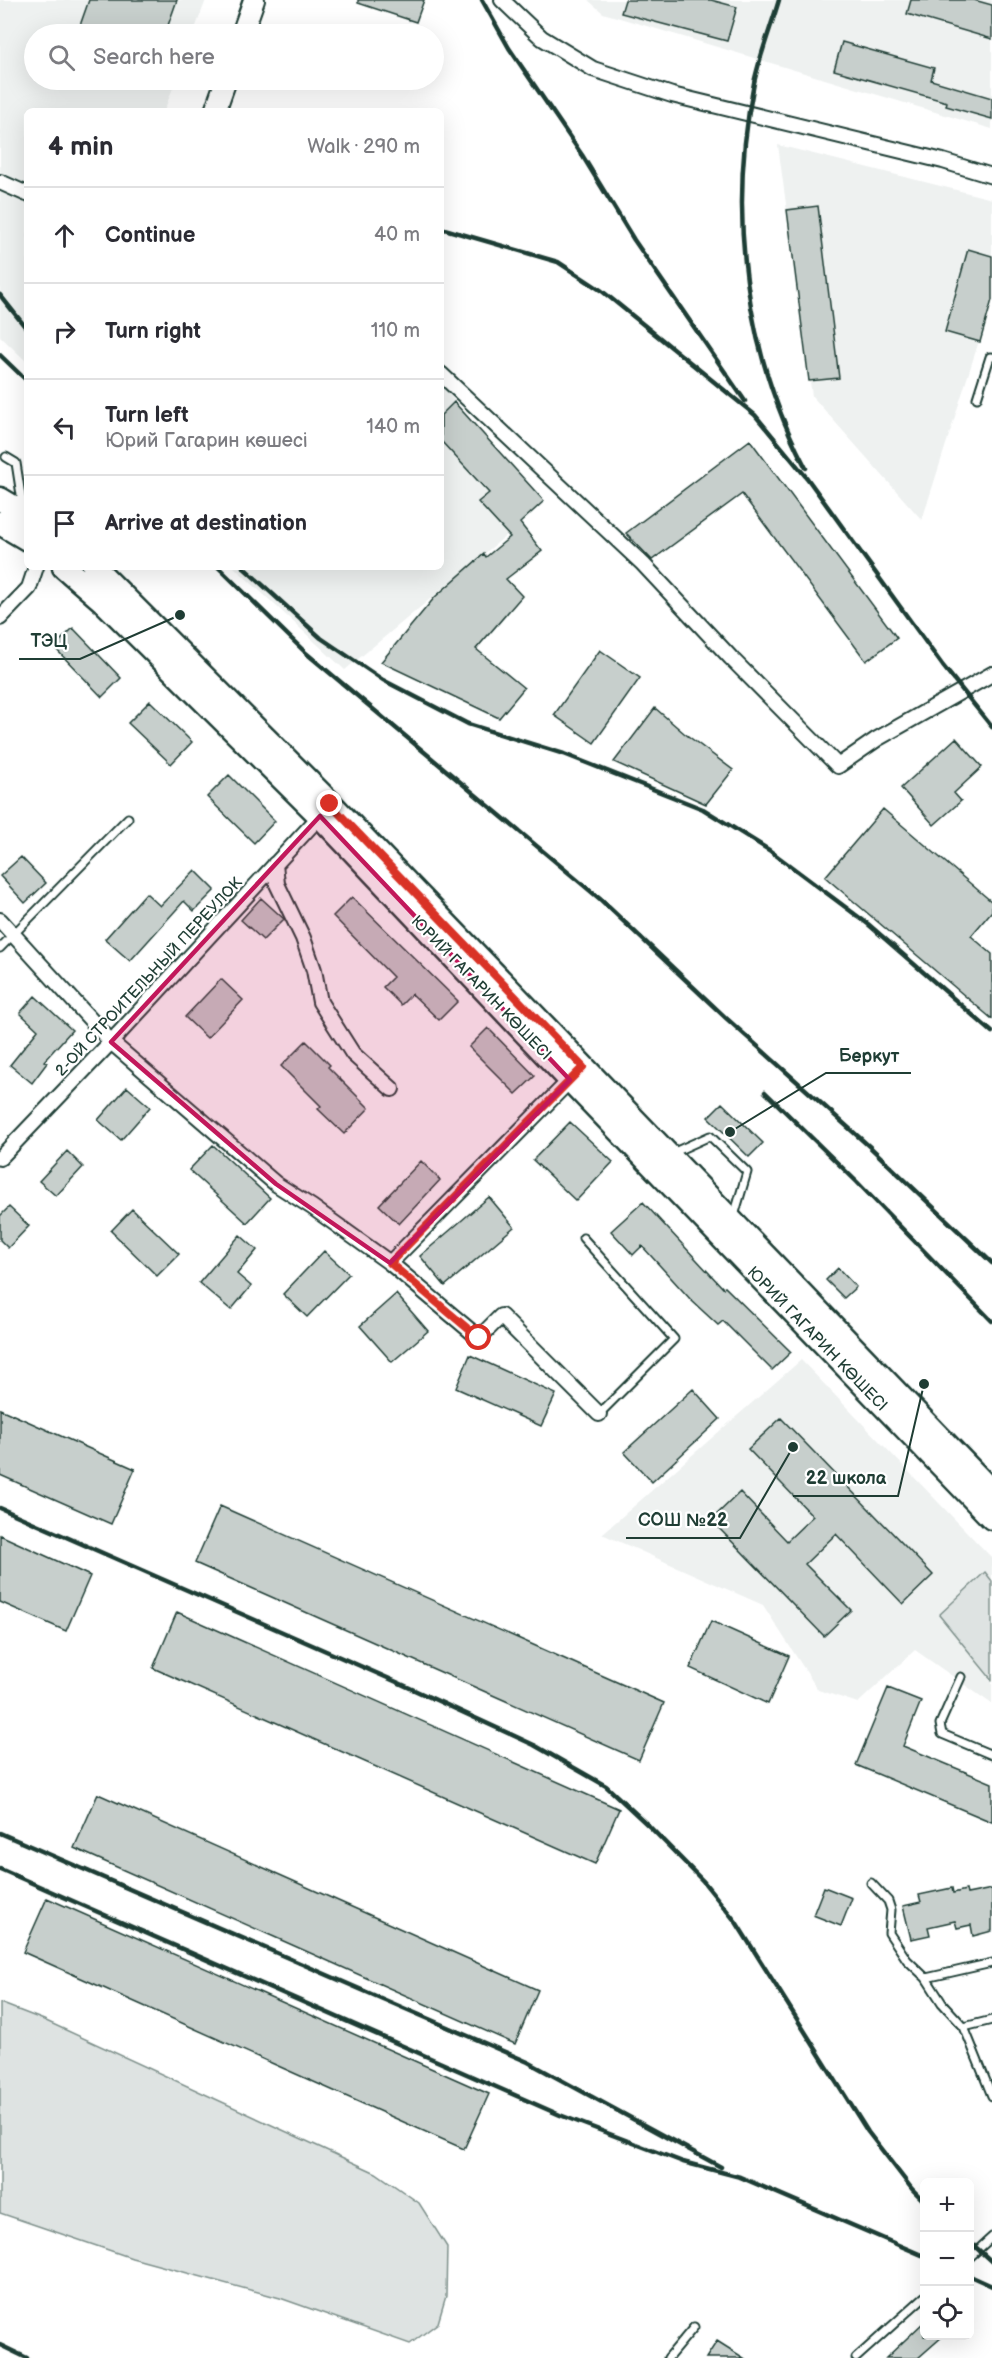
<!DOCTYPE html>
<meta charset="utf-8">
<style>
:root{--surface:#fff;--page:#f2f2f3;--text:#2b2b33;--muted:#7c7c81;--line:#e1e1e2}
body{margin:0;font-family:"Balsamiq Sans",sans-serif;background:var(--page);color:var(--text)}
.controls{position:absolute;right:18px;bottom:18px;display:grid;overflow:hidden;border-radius:9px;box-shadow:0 6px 24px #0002}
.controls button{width:54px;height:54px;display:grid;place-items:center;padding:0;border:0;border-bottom:2px solid var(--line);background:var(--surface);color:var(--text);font:30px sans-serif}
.stop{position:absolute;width:18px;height:18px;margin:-14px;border:4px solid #d93025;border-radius:50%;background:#fff}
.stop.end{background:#d93025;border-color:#fff;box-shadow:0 2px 6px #0008}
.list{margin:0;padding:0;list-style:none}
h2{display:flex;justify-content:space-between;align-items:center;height:78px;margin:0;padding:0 24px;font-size:26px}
h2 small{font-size:20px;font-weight:400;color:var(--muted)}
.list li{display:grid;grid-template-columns:39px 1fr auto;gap:18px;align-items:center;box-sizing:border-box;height:96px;padding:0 24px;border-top:2px solid var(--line)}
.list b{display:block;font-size:22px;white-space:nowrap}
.list p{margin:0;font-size:20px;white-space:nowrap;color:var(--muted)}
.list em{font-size:20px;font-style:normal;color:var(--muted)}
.icon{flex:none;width:33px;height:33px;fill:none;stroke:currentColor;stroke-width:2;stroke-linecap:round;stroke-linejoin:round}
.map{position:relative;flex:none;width:992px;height:2358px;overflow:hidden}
.search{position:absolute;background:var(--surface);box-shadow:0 6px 24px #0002;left:24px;top:24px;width:420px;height:66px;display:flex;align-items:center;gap:15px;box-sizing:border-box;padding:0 21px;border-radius:33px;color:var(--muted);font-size:22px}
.panel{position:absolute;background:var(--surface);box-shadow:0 6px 24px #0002;left:24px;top:108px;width:420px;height:462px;border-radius:9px}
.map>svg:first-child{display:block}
</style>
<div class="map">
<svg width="992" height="2358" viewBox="0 0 992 2358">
<rect width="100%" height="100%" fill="#fff"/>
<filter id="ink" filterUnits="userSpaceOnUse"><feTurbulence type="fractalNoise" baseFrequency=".0167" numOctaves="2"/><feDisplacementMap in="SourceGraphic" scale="12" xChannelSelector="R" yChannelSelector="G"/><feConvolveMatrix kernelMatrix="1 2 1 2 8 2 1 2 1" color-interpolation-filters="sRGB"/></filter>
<g filter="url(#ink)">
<path fill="#eef1f0" d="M0,0H206L193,34H34V80H176L164,111H27V362L0,336Z
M588,0H992V129L603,13Z
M778,145L992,199V300L922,520L812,396Z
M441,386L544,501L508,534L345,670L234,567H441Z
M801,1360L992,1558V1704L915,1650L858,1703L818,1690L763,1605L602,1534Z"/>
<path fill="#dee3e2" stroke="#7e908b" stroke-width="1.5" d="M985,1572L992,1581V1680L939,1615Z
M0,2003L44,2020L376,2173L419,2203L447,2247L446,2296L438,2323L410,2344L280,2298L132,2258L0,2213Z"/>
<path fill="#c7cfcc" stroke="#1f3d34" stroke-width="1.5" d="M89,0H177L165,34H77Z
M358,0H424L416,22L358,3Z
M625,0H711L737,7L727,41L621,13Z
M911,0H974L992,5V39L907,14Z
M842,42L934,68L931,80L992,98V119L946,106L947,102L834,70Z
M818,206L839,378L809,381L787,210Z
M968,249L992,256V300L980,342L945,332Z
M454,402L544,501L520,523L542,551L506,579L522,596L476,649L524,688L499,718L381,662L435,597L484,554L486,557L510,537L478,502L489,493L441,441V415Z
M750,440L897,638L866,661L742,494L652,560L626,533Z
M73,628L121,678L102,697L54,647Z
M600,650L640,678L594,743L554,715Z
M150,701L192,742L171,764L128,723Z
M655,708L684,733L733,770L706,804L614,762Z
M956,738L982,767L954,793L961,801L934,825L901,788Z
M229,775L275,821L254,843L207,797Z
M883,809L992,902V911L971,936L992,954V1019L825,877Z
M21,857L46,883L25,903L0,876Z
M195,870L215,890L194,911L184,901L130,961L105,939L146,893L160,906Z
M352,897L458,1001L439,1020L412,994L401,1005L383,987L393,977L333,916Z
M261,898L284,919L263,940L241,920Z
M221,979L243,1000L207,1038L185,1017Z
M35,996L72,1030L44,1061L47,1063L32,1083L10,1065L38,1030L20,1013Z
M488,1028L535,1076L516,1094L469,1047Z
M306,1041L330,1065L328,1067L369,1108L344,1134L318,1109L321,1106L281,1066Z
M127,1087L150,1107L121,1140L98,1120Z
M722,1103L763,1143L749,1157L708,1117Z
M570,1122L613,1162L576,1201L533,1160Z
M213,1145L270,1198L247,1223L189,1170Z
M67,1151L83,1167L56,1196L39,1181Z
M421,1161L440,1180L399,1224L379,1205Z
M489,1197L514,1227L445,1286L420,1256Z
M643,1202L723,1288L725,1287L791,1352L772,1370L723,1321L718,1325L692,1301L642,1246L633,1255L611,1231Z
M9,1207L29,1226L8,1248L0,1240V1216Z
M132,1209L179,1254L157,1276L111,1231Z
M240,1235L257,1250L237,1274L251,1286L231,1310L199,1283Z
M324,1251L349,1274L307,1317L283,1294Z
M838,1268L856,1287L844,1298L826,1280Z
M396,1294L428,1331L392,1362L360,1326Z
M470,1355L556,1394L541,1426L456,1388Z
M693,1389L720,1419L652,1482L624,1452Z
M0,1409L135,1469L111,1524L0,1475Z
M781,1418L933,1575L903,1604L836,1534L805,1564L851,1610L824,1636L711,1520L740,1492L787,1541L813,1516L748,1449Z
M220,1506L664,1703L639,1760L195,1563Z
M0,1535L90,1576L66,1631L0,1602Z
M177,1612L619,1809L595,1864L153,1668Z
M711,1621L789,1656L768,1704L690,1668Z
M888,1688L921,1701L903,1746L992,1783V1822L856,1765Z
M98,1794L538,1990L515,2044L74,1848Z
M824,1887L852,1898L841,1926L813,1915Z
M952,1888L953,1893L966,1890L967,1894L992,1889V1931L973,1936L971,1925L957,1928L955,1921L928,1927L930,1935L911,1939L903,1906L921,1902L919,1895Z
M47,1898L489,2094L464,2149L23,1952Z
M924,2322V2336H943L918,2358H886Z
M717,2341L744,2358H706Z"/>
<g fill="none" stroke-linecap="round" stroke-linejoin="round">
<g stroke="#1f3d34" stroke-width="11">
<path id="lane" d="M977,398L990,357H992
M6,457L16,463L23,508
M0,948L128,818
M670,1154L710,1136L747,1172L734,1216
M583,1238L674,1339L599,1414
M961,1677L940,1724L942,1734L992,1755
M871,1883L888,1901L891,1910L889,1933L907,1960L926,1978L942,2003L964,2027L992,2096
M926,1978L992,1963
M964,2027L992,2020
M970,2257L992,2237
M668,2358L694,2327
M856,2358L924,2297"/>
</g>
<g stroke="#1f3d34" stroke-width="18">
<path id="street" d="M502,0L542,38L593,69L672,95L943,161L992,176
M0,182L27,194
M441,374L643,564L731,658L838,766L877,739L992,674
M0,618L29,588L36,567
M275,864L277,884L303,938L314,970L320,1002L353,1054L392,1089
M0,920L111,1042L276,1184L312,1207L390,1263L479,1338L501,1316L599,1414
M0,1158L111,1042L320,816
M390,1263L573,1077"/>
</g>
<g stroke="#1f3d34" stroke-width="24">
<path id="secondary" d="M242,34L254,0
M215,111L226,80"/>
</g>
<g stroke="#1f3d34" stroke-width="27">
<path id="primary" d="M0,499L27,515
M0,523L27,539
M64,567L103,601L320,816L570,1080L992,1518
M94,567L331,804L992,1492"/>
</g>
<use href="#lane" stroke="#fff" stroke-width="7"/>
<use href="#street" stroke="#fff" stroke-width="14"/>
<use href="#secondary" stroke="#fff" stroke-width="20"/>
<use href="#primary" stroke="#fff" stroke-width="22"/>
<path stroke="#1f3d34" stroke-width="4.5" d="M482,0L509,48L582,155L634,240L745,401
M779,0C771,27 760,55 754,83C728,212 744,352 806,468
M441,228L558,262L602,291L755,415L807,478L943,666L992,727
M0,295L27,329
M0,355L27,381
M218,567L306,653L600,899L726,1018L870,1147L992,1263
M243,567L321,638L383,680L468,724L564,754L703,809L769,850L868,924L992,1032
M765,1092L857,1182L992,1321
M0,1508L399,1683L534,1745L606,1786L650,1827L703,1881L736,1922L868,2132L912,2189L924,2201
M0,1833L528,2062L721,2167
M0,1869L560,2115L683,2162L740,2177L924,2256
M970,2242L992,2262
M970,2276L992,2286
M0,2345L27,2358"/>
</g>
</g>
<g fill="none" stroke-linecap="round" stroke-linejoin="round" filter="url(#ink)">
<path stroke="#d93025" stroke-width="8" d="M330,804L583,1067L390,1263L479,1338"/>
</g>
<path fill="#c2185b" fill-opacity="0.2" stroke="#c2185b" stroke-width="4.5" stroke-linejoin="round" d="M320,816L570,1080L390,1263L276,1184L111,1042Z"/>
<g text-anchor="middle" stroke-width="4.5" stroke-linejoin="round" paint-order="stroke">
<g font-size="16" fill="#1f3d34" stroke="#fff">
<text transform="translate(148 976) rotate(-47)" y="6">2-ОЙ СТРОИТЕЛЬНЫЙ ПЕРЕУЛОК</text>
<text transform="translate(482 987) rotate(46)" y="6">ЮРИЙ ГАГАРИН КӨШЕСІ</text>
<text transform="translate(818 1338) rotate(46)" y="6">ЮРИЙ ГАГАРИН КӨШЕСІ</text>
</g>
</g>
<path fill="none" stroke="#1f3d34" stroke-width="2" d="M180 615L80 659H19M730 1132L826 1073H911M924 1384L898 1496H793M793 1447L740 1538H626"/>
<g fill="#1f3d34" stroke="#fff" stroke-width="2">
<circle cx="180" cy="615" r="6"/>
<circle cx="730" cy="1132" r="6"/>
<circle cx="924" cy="1384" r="6"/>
<circle cx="793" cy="1447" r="6"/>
</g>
<g font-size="18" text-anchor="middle" font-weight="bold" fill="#1f3d34" stroke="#fff" stroke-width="4.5" stroke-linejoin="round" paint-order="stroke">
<text x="49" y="647">ТЭЦ</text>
<text x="869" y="1062">Беркут</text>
<text x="846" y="1484">22 школа</text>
<text x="683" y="1526">СОШ №22</text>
</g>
</svg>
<div class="controls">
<button>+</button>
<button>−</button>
<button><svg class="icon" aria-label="locate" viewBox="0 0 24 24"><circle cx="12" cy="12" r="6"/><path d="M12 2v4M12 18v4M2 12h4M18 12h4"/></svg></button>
</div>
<div class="stop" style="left:479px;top:1338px"></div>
<div class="stop end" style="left:330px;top:804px"></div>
<div class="search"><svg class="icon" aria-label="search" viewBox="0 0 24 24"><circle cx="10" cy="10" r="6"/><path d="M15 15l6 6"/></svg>Search here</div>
<section class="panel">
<h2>4 min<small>Walk · 290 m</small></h2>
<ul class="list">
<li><svg class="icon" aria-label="ahead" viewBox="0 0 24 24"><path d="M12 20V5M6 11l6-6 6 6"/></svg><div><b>Continue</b></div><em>40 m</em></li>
<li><svg class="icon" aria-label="right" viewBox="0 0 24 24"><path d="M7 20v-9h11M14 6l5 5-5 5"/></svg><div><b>Turn right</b></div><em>110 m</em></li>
<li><svg class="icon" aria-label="left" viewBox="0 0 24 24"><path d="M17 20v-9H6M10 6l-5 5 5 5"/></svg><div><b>Turn left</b><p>Юрий Гагарин көшесі</p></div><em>140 m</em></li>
<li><svg class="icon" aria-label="arrive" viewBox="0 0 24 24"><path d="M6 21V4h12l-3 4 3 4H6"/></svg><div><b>Arrive at destination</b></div></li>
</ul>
</section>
</div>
